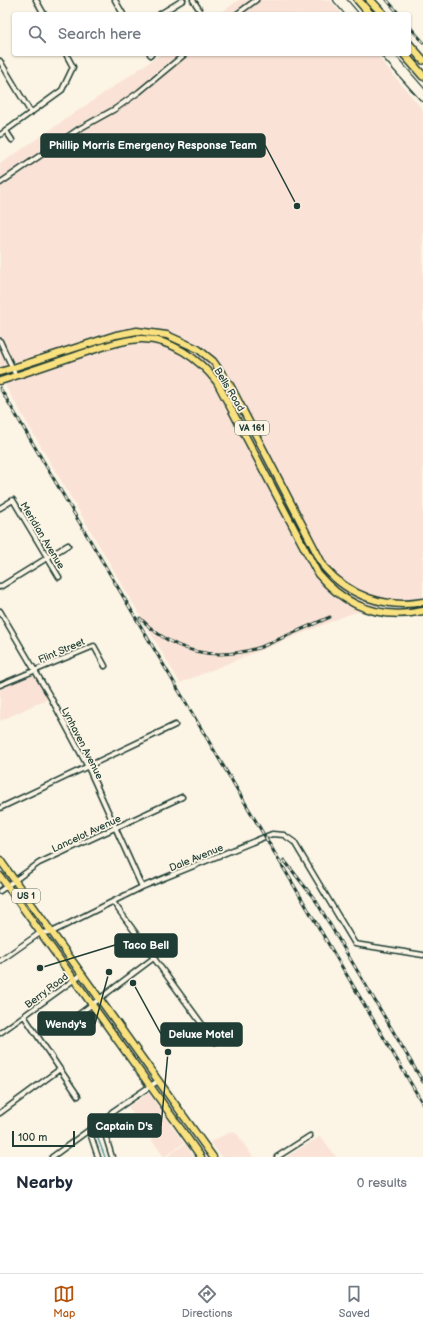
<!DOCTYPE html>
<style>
:root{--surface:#fff;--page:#f2f2f3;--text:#1f2937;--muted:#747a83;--line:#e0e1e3;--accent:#b45309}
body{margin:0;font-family:"Balsamiq Sans",sans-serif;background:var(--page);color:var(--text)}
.scale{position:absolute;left:12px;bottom:10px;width:63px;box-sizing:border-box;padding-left:4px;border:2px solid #1f3d34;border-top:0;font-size:11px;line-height:14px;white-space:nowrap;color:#1f3d34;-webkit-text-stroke:3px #fcf5e5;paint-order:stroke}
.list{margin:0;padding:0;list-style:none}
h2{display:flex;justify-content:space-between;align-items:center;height:52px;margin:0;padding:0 16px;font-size:17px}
h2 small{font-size:13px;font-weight:400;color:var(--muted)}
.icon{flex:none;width:22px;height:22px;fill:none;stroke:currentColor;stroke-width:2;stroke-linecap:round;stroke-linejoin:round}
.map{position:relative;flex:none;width:423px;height:1157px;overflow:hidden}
.search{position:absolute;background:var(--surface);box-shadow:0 1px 3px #0004;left:12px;right:12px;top:12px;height:44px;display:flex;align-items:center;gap:10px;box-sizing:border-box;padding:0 14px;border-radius:4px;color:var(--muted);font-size:15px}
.sheet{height:116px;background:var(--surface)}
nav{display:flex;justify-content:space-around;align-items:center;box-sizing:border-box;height:56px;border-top:1px solid var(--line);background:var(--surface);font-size:11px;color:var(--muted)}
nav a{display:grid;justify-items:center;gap:2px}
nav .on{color:var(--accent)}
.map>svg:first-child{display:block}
</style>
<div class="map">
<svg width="423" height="1157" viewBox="0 0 423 1157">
<rect width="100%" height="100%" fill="#fcf5e5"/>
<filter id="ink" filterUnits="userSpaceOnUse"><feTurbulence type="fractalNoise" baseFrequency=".025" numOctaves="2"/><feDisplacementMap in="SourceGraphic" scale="8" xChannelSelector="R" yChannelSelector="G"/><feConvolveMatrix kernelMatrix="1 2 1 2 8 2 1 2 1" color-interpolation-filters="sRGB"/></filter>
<g filter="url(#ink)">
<path fill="#fae3d6" d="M239,0H330L342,14H219Z
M161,54H376L423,110V597L350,614L180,683L0,377V164Z
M35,673L49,698L0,721V688Z
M149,1093L184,1143L164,1157L128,1107Z
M232,1131L237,1134L253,1157H221L210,1142Z
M321,1136L336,1157H286Z
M185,1144L194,1157H166Z"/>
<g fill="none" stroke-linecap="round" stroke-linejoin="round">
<path stroke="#5c989d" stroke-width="1.5" d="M92,1114L97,1136L105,1157"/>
<g stroke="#1f3d34" stroke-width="7">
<path id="minor" d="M36,0L44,14
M115,0L123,14
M193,0L199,9
M160,14L183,0
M237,14L256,0
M150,54L151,55
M0,61L31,113
M6,131L12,140
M0,135L62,90L73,67L66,54
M0,183L79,129L115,109L139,92L185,54
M0,341L16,376
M0,508L13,500L59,577
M0,587L68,545
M0,611L51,698L88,767L142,887
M0,685L94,646L105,666
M0,808L175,725
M0,891L39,863L182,797
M113,902L215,1042
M0,961L40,933L52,932L142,887L272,834L284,835L294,842L355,944L423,955
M24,1016L78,1096
M66,1024L155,957
M0,1033L82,974
M0,1113L60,1069
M52,1157L89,1130L98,1157
M112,1157L104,1131V1121L112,1112L158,1081
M277,1157L310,1136"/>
</g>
<g stroke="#1f3d34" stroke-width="8">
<path id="secondary" d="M337,0L349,14
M343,0L355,14
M384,54L423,98
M390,54L423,92"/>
</g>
<g stroke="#1f3d34" stroke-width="9">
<path id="primary" d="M0,372L116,335L137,331L167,335L198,349L213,361L230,385L324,567C349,596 385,609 423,602
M0,381C31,371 62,360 93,350C108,345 124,340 140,339C171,338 199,359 217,382L318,574C346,607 380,620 423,611
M0,860L213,1157
M0,876L201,1157"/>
</g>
<g stroke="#1f3d34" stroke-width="10">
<path id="motorway" d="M358,0L370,14
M370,0L383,14
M409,44L423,60
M404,54L423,76"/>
</g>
<use href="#minor" stroke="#fcf5e5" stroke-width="4"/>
<use href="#secondary" stroke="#fcf5e5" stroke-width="5.5"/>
<use href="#primary" stroke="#fae180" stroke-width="6"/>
<use href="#motorway" stroke="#fae180" stroke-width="7"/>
<g stroke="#1f3d34" stroke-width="3">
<path id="rail" d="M387,0L399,14
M409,26L423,42
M0,388L423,1104
M140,618C174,653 215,662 261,647L330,617
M284,860L316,901L423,1082"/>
</g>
<use href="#rail" stroke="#fcf5e5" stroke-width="1.5" stroke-dasharray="4.5" stroke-linecap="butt"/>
</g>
</g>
<g text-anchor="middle" stroke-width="3.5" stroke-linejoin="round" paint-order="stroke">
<g fill="#fcf5e5" stroke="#617469" stroke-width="1">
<rect x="235" y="421" width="34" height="14" rx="3"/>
<rect x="12" y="889" width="28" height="14" rx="3"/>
</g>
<g font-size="9" font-weight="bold" fill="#1f3d34">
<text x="252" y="431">VA 161</text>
<text x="26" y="899">US 1</text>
</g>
<g font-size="10" fill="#1f3d34" stroke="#fcf5e5">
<text transform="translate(230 389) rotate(59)" y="4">Bells Road</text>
<text transform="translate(43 535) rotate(59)" y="4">Meridian Avenue</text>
<text transform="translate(61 650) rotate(-23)" y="4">Flint Street</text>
<text transform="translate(83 743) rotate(63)" y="4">Lynhaven Avenue</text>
<text transform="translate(86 833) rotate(-25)" y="4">Lancelot Avenue</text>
<text transform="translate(196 857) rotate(-22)" y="4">Dale Avenue</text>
<text transform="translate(46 990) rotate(-37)" y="4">Berry Road</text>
</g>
</g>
<path fill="none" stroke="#1f3d34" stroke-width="1.5" d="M297 206L265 145M40 968L115 945M109 972L95 1024M133 983L161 1034M168 1052L161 1126"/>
<g fill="#1f3d34" stroke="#fcf5e5" stroke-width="1.5">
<circle cx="297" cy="206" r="4"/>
<circle cx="40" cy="968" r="4"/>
<circle cx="109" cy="972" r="4"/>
<circle cx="133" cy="983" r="4"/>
<circle cx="168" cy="1052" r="4"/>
</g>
<g fill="#1f3d34" stroke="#1f3d34" stroke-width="1.5">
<rect x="41" y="134" width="224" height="23" rx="4"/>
<rect x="115" y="934" width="62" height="23" rx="4"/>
<rect x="38" y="1012" width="57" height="23" rx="4"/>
<rect x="161" y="1023" width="81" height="23" rx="4"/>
<rect x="88" y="1114" width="73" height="23" rx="4"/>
</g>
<g font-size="11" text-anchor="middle" font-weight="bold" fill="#fff">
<text x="153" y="149">Phillip Morris Emergency Response Team</text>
<text x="146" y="949">Taco Bell</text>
<text x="66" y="1028">Wendy's</text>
<text x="201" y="1038">Deluxe Motel</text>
<text x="124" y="1130">Captain D's</text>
</g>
</svg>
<div class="scale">100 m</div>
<div class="search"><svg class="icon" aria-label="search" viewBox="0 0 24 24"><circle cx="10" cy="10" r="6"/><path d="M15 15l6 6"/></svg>Search here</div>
</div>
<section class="sheet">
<h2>Nearby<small>0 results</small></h2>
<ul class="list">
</ul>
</section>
<nav>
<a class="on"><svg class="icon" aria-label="map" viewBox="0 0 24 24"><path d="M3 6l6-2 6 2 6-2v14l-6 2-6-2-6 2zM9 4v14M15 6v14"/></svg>Map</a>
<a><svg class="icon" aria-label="directions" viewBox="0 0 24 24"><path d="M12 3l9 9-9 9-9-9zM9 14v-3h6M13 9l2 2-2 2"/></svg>Directions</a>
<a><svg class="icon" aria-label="saved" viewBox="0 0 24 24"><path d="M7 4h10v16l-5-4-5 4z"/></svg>Saved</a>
</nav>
